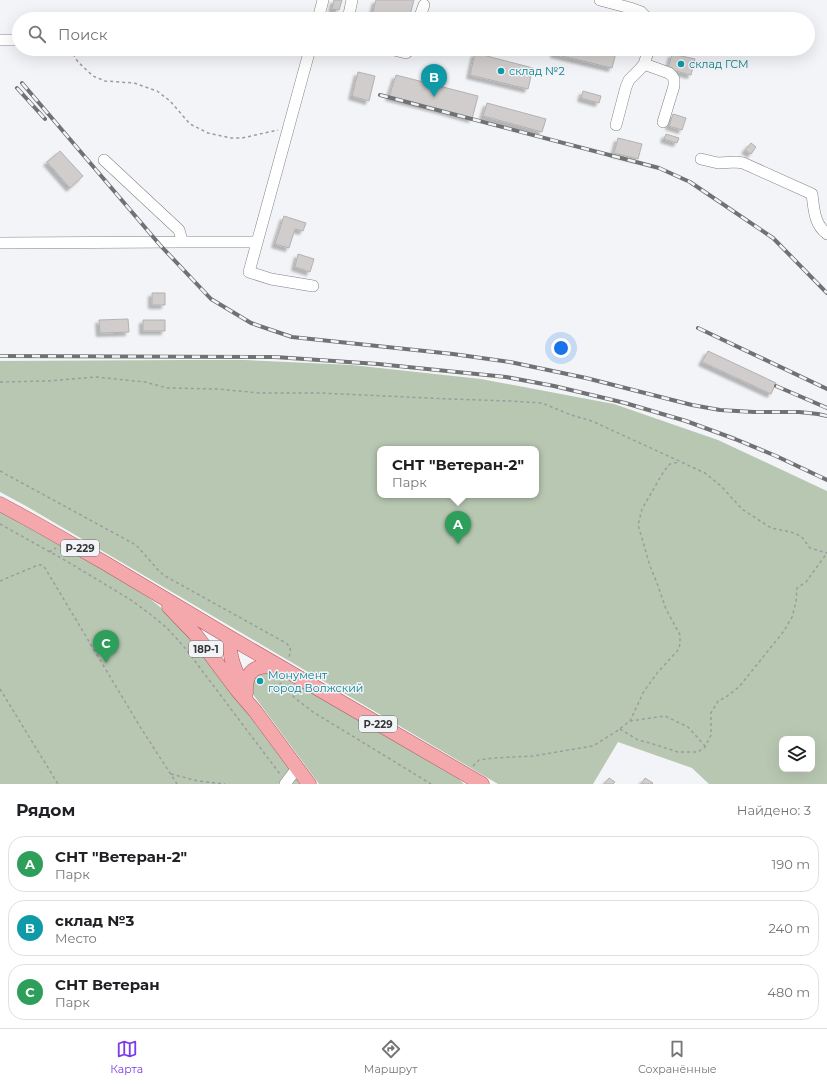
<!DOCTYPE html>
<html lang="ru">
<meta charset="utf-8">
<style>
:root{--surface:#fff;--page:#f2f2f2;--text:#202124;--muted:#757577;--line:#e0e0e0;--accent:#7c3aed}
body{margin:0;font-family:Montserrat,sans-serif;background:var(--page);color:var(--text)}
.controls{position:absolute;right:12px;bottom:12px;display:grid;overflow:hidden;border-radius:8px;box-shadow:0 4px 16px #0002}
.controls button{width:36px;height:36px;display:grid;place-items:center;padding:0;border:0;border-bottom:1px solid var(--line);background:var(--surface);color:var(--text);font:20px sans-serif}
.you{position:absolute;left:561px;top:348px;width:14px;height:14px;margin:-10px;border:3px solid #fff;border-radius:50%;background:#1a73e8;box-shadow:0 0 0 6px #1a73e833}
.badge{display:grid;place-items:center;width:26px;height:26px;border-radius:50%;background:var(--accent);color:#fff;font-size:13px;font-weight:700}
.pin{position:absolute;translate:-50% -33px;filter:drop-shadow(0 1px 2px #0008)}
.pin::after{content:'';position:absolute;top:21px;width:14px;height:12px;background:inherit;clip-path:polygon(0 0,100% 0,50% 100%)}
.popup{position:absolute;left:377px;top:446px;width:162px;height:52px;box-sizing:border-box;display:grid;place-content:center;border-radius:8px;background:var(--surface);filter:drop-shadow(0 1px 3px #0005);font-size:13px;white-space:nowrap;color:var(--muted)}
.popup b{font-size:15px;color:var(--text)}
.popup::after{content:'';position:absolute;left:50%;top:100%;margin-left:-8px;border:8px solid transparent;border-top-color:var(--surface)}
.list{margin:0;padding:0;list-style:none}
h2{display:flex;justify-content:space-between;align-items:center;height:52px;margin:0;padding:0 16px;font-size:17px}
h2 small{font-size:13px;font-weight:400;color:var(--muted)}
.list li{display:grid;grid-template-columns:26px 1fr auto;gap:12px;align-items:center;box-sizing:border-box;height:56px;margin:0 8px 8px;padding:0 8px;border:1px solid var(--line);border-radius:16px}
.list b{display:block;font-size:15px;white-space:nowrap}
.list p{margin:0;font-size:13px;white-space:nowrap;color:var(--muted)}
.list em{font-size:13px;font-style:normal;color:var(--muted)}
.icon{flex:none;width:22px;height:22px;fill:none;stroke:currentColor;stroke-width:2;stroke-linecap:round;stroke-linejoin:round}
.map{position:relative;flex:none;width:827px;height:784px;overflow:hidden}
.search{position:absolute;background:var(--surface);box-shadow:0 4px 16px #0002;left:12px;right:12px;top:12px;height:44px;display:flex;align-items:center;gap:10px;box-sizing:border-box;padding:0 14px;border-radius:22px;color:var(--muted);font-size:15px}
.sheet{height:244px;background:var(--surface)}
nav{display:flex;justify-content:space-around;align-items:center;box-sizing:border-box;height:56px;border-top:1px solid var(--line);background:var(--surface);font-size:11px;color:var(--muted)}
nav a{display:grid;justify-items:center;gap:2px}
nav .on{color:var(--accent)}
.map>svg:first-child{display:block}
</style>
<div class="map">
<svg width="827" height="784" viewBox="0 0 827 784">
<defs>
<filter id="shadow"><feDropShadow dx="-3.5" dy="3.5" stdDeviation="1" flood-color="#0004"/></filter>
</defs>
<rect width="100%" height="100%" fill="#f3f4f7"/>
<path fill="#b8c7b2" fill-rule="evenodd" d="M187,360H244L352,365L481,379L614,404L718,440L827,491V784H709L692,768L618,742L593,784H498L26,506L0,492V361ZM380,449H536V495H380ZM782,739H812V769H782Z
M0,511L72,551L149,598L165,611L194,641L300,784H0Z
M275,671L459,779L464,784H319L252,693L255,675Z"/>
<path fill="#d1cdcc" stroke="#b4b1af" filter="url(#shadow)" d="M334,0H342L339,10L332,9Z
M376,0H414L409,19H371Z
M555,49H617L612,68L554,54Z
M475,53L533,68L528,89L470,75Z
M672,54L695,59L691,75L668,69Z
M358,72L375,76L369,101L352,96Z
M396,75L478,96L472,119L437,109L389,97Z
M583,91L601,96L599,103L581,98Z
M487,103L546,119L542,132L483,116Z
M673,114L686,118L682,130L669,126Z
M666,134L679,138L677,143L664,139Z
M618,138L642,144L638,159L614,153Z
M751,143L756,147L751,154L745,150Z
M60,151L83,176L70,188L47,162Z
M284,216L306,223L303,231L295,229L289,248L275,244Z
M298,254L314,259L310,272L295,267Z
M152,293H165V305H152Z
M128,319L129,332L100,333L99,320Z
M143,320H165V331H143Z
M708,351L776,383L771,394L702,362Z
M609,778L615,782L613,784H604Z
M645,778L653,783L652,784H644L642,783Z"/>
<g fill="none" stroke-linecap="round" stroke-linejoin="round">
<g stroke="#818284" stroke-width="12">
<path id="minor" d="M600,0L630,8L641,12L648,19
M318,19L323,0
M348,19L352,0
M419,19L424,5
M0,40H19
M310,49L249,272L271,279L313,286
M390,49L406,53L411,49
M644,64L669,73L672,76L674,79V86L663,122
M616,125L626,87L629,80L640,69L644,64L649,49
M701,159L718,163L736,162L743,163L812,194C814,209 814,224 827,234
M182,242H257
M0,243L182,242L181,237L179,230L104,160
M285,784L297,768"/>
</g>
<g stroke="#ae5b5f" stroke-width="15">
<path id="major" d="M0,504L35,523L105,563L229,637L482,784
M169,607L195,634L237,690L255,711L309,784
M229,637C229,657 235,672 245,689
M246,693C245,668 258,664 279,667"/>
</g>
<path stroke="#9b9c9e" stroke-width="1.5" stroke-dasharray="3 3" stroke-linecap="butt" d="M70,49L78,62L93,76L105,81L134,83L157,91L170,101L190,124L208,133L231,138H242L278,130
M0,382L48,381L96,377L145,382L167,388L217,389L260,393H320L450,399L510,401L542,403L571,415L592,421L705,473L721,486L742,509L771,528L791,532L801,536L810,548L827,553
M0,471L136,545L159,571L165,576L286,643C292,648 291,653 288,659
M0,524L68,562L131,600L150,614L167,628L185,648L280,774
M49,552L56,548
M0,581L38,565H42L45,568L139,725L177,784
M277,678V680L295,698L313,712L431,784
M0,689L58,784
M630,721L665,716L688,727L705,746
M620,729L638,740L650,743L678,752H698L705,747L711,735V713L718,701L726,697L739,687L784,631L792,617L796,602L797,588L806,582L827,553
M473,766L479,760L494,758L533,756L593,746L617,731L630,721L644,691L658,672L679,649L680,643V635L666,609L657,583L650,566L638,525L642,509L664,471L670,464L679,462
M171,774L198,781L225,784"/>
<use href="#minor" stroke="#fff" stroke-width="11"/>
<use href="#major" stroke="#f5a8ac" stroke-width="14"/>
<g stroke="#707173" stroke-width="4">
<path id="rail" d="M22,83L160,245L211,299L251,323L292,337L453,354L510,362L586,378L692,405L720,410L754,412H799L818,414L827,416
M17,88L45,119
M380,95L659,168L690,182L773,238L827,293
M698,328L827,389
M0,356L275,357L378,364L506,377L554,386L625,403L686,421L735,439L776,456L827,480
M776,386L827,408"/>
</g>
<use href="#rail" stroke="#f3f4f7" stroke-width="2.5" stroke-dasharray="8" stroke-linecap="butt"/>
</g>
<g fill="#0f9aa8" stroke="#f3f4f7" stroke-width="1.5">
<circle cx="681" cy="64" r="4"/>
<circle cx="501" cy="71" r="4"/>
<circle cx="260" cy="681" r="4"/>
</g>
<g text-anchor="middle" stroke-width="3" stroke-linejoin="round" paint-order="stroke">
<g fill="#f3f4f7" stroke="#6f7071" stroke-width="1">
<rect x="61" y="540" width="38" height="16" rx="3"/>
<rect x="189" y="641" width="34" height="16" rx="3"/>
<rect x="359" y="716" width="38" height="16" rx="3"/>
</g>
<g font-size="10" font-weight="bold" fill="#363738">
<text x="80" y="552">Р-229</text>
<text x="206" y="653">18Р-1</text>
<text x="378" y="728">Р-229</text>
</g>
<g font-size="11" fill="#0d838f" stroke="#f3f4f7" text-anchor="start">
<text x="689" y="68">склад ГСМ</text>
<text x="509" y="75">склад №2</text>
<text x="268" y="679">Монумент<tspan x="268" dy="13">город Волжский</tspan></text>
</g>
</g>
</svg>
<div class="controls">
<button><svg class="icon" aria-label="layers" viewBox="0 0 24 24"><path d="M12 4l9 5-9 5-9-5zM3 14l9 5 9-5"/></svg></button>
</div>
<div class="you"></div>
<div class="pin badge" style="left:458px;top:544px;background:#2e9e5b">A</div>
<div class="popup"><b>СНТ &quot;Ветеран-2&quot;</b>Парк</div>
<div class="pin badge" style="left:434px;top:97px;background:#0f9aa8">B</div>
<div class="pin badge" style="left:106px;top:663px;background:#2e9e5b">C</div>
<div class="search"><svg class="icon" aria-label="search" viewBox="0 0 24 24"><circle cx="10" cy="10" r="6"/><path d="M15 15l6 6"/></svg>Поиск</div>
</div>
<section class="sheet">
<h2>Рядом<small>Найдено: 3</small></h2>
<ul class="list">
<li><span class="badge" style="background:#2e9e5b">A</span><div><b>СНТ &quot;Ветеран-2&quot;</b><p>Парк</p></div><em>190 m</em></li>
<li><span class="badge" style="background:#0f9aa8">B</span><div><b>склад №3</b><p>Место</p></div><em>240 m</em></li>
<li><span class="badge" style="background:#2e9e5b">C</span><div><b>СНТ Ветеран</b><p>Парк</p></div><em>480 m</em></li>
</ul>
</section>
<nav>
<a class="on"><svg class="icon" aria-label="map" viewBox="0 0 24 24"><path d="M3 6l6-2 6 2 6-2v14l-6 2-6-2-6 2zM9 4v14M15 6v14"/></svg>Карта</a>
<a><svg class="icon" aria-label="directions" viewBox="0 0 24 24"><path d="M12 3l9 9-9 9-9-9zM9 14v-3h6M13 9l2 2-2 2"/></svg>Маршрут</a>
<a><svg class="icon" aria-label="saved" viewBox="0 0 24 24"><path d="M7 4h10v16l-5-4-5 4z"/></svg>Сохранённые</a>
</nav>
